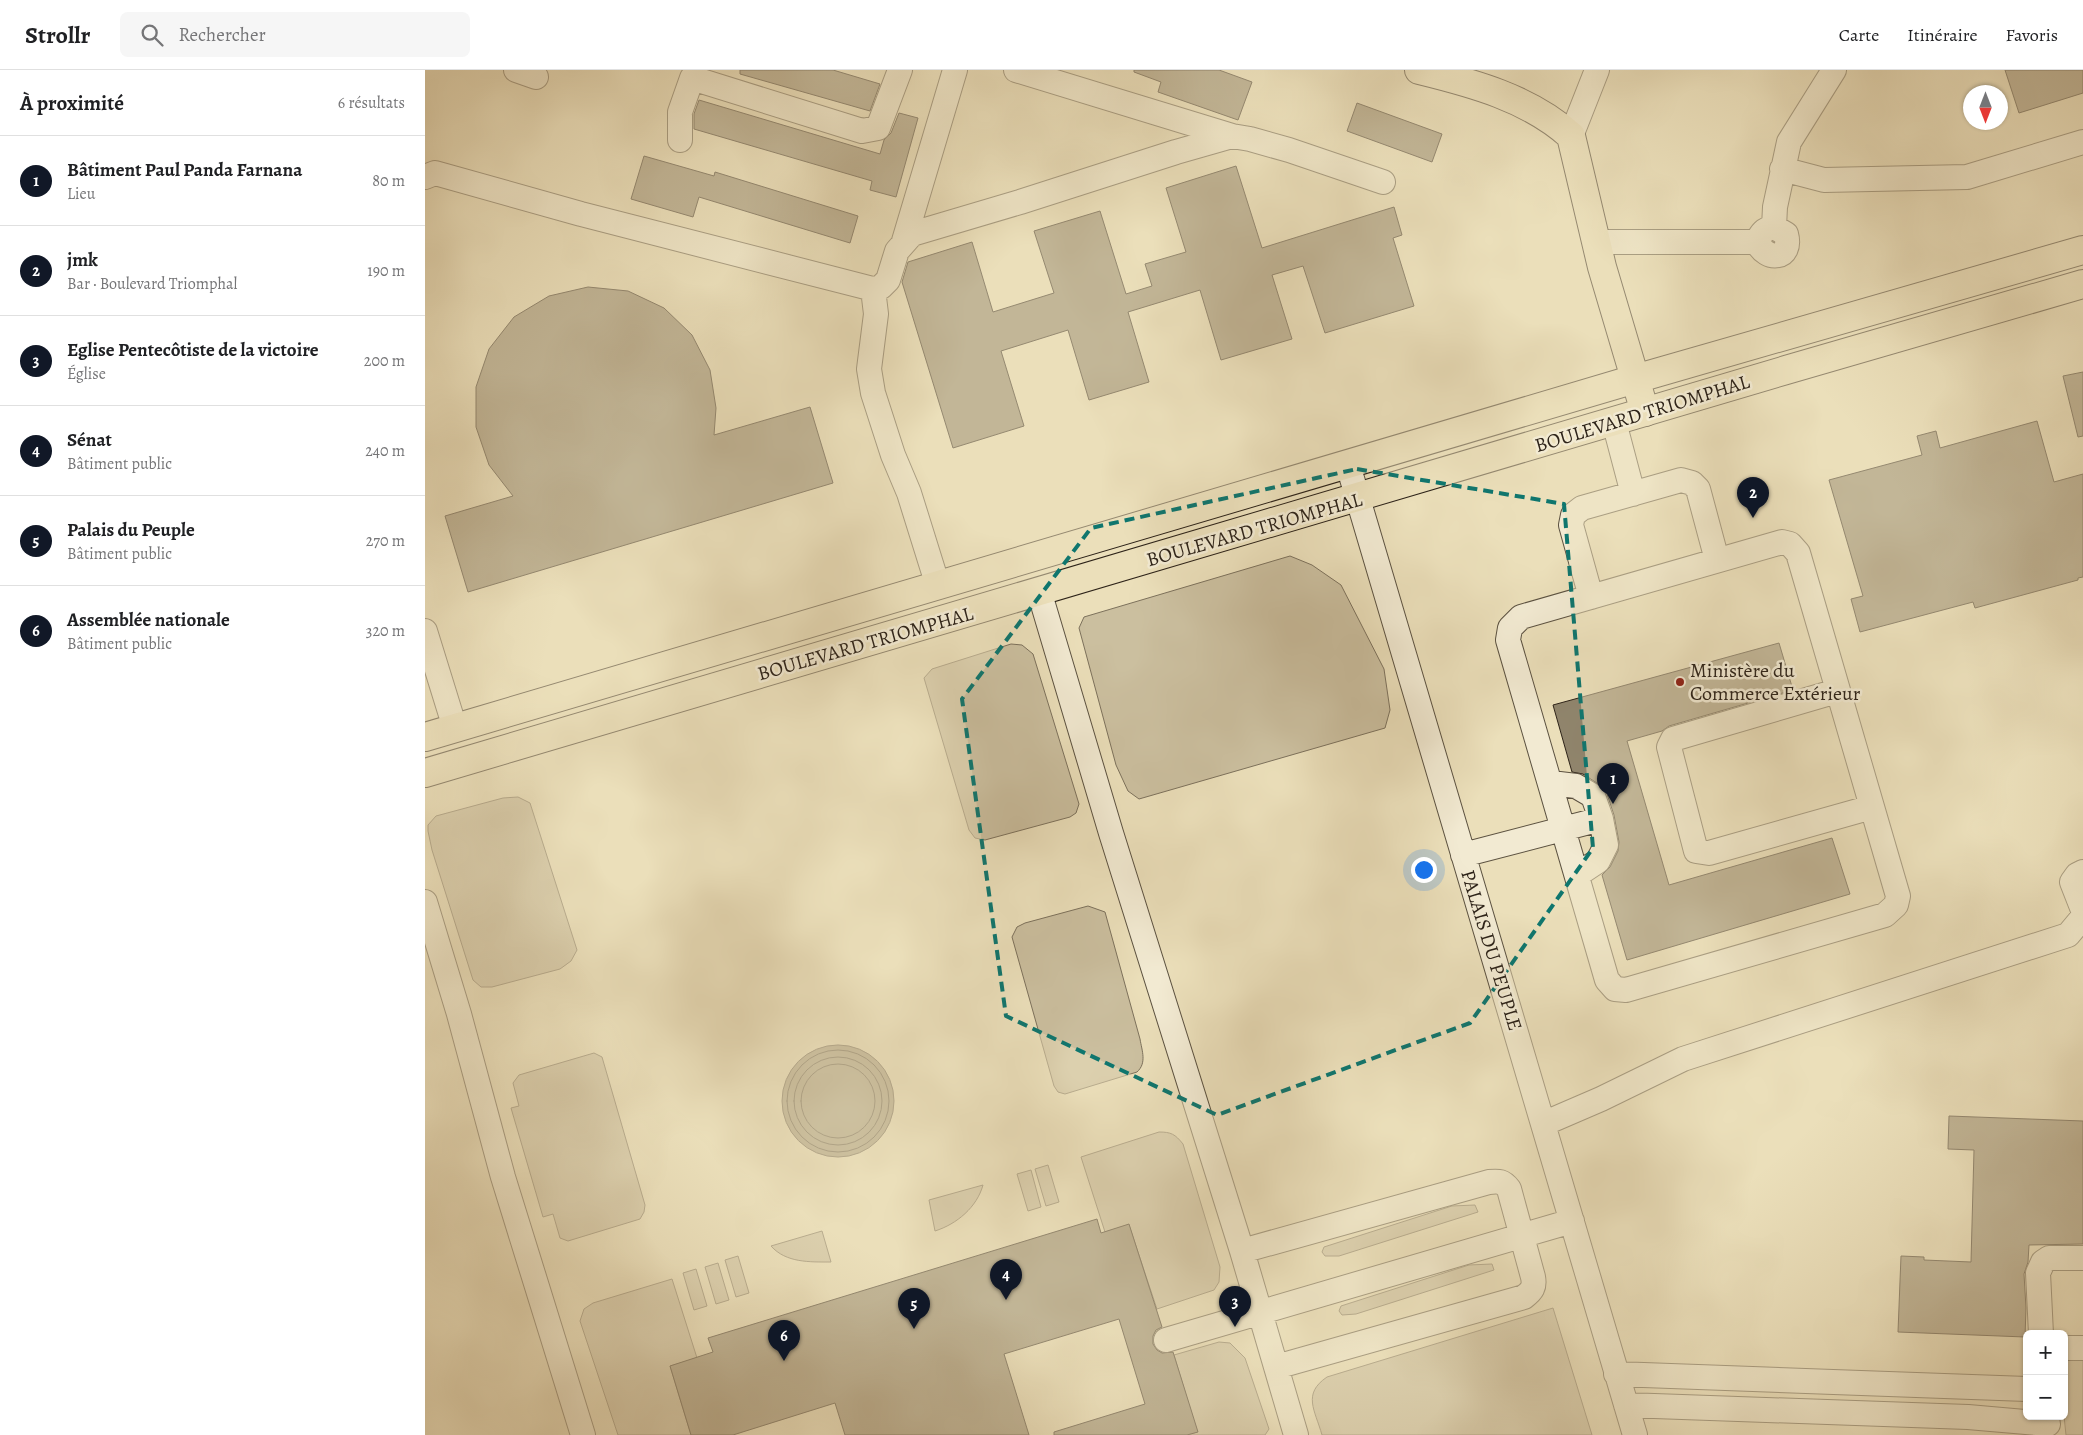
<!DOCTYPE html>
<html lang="fr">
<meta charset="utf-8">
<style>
:root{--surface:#fff;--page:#f6f6f6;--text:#202124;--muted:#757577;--line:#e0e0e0;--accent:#111827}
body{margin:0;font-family:Alegreya,serif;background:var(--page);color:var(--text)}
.controls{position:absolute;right:15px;bottom:15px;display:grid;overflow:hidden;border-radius:8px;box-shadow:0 1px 4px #0004}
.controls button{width:45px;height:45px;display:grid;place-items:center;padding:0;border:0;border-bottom:1px solid var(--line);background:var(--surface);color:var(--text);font:25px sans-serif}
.compass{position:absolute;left:1538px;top:15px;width:45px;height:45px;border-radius:50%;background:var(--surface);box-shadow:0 1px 4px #0004;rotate:180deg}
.you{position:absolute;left:998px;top:799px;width:18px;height:18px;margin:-12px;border:4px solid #fff;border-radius:50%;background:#1a73e8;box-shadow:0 0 0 8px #1a73e833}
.badge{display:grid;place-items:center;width:32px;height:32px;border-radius:50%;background:var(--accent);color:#fff;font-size:16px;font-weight:700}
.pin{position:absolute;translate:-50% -41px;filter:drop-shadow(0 1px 2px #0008)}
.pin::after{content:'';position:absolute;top:26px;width:18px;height:15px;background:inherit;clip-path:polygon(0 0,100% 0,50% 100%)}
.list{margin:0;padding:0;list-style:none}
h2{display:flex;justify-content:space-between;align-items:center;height:65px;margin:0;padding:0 20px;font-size:21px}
h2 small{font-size:16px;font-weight:400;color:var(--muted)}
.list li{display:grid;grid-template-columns:32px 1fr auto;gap:15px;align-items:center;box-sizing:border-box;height:90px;padding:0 20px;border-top:1px solid var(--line)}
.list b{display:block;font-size:19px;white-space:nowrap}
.list p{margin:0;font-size:16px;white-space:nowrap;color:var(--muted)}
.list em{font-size:16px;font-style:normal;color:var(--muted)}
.icon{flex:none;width:28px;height:28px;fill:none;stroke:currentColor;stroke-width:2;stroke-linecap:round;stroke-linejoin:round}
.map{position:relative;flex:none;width:1658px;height:1365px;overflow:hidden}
header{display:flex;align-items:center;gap:30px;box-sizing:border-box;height:70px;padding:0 25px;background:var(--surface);border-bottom:1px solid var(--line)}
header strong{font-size:24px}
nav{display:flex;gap:28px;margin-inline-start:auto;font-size:18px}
.search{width:350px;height:45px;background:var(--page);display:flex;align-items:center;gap:12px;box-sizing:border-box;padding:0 18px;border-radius:8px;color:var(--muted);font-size:19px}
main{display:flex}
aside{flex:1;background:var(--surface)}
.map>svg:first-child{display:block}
</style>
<header>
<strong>Strollr</strong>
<div class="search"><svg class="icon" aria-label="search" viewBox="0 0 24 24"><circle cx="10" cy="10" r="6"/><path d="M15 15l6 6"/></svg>Rechercher</div>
<nav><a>Carte</a><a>Itinéraire</a><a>Favoris</a></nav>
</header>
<main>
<aside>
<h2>À proximité<small>6 résultats</small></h2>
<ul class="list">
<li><span class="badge">1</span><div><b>Bâtiment Paul Panda Farnana</b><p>Lieu</p></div><em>80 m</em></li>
<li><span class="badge">2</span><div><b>jmk</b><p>Bar · Boulevard Triomphal</p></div><em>190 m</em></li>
<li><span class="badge">3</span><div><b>Eglise Pentecôtiste de la victoire</b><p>Église</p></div><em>200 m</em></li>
<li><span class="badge">4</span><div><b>Sénat</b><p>Bâtiment public</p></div><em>240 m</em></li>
<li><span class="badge">5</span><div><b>Palais du Peuple</b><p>Bâtiment public</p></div><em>270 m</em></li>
<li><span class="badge">6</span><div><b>Assemblée nationale</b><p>Bâtiment public</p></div><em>320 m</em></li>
</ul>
</aside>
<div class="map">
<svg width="1658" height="1365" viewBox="0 0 1658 1365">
<rect width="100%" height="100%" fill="#ebdfba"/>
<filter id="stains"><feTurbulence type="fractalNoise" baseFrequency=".004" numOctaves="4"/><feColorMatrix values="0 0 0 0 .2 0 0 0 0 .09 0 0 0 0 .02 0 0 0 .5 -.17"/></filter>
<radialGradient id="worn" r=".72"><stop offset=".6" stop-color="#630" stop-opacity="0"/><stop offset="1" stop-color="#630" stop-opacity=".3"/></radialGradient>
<path fill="#cbbf9f" stroke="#7c715c" d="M865,486L887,495L916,515L959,599L965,640L960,658L714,729L703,721L691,695L654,558L659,547Z
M586,574L597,575L608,584L654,734L651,743L645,747L560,770L550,768L544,760L499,608L507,599Z
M93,727L105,733L152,880L146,891L135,899L67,917H56L48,910L7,780L3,761V755L11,746L78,728Z
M663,836L680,842L715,969C717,981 722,993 712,1002L640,1024L633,1022L629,1016L587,867L592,857L600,853Z
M169,983L177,987L220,1135L219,1142L215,1149L143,1171L135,1168L128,1144L118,1147L86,1038L94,1036L88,1013L94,1005Z
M734,1062C746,1062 750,1064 758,1074L795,1197L794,1212L789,1220L732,1239L704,1155L680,1162L656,1087Z
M623,1095L634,1132L621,1136L610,1099Z
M606,1100L616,1137L603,1141L592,1104Z
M558,1115C552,1137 532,1154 510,1161L504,1130Z
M1050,1135L1053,1142L914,1186H900L897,1182L899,1177L1027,1136Z
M397,1161L406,1192C385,1192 361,1193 346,1176Z
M313,1186L324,1223L311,1227L300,1190Z
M293,1193L304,1230L291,1234L280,1197Z
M1067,1194L1069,1200L931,1244L917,1245L914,1241L916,1236L1044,1195Z
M271,1199L282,1236L269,1240L258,1203Z
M247,1209L272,1288L245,1296L266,1365H193L155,1251L159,1239L168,1233Z
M1128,1238L1167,1365H897C890,1340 877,1324 902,1307Z
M794,1272L805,1273L820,1288L844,1359L840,1365H762L772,1362L749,1285Z
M1639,1281H1658V1365H1641L1639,1346Z"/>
<path fill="#aa9f83" stroke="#786d59" d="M357 1031a56 56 0 1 1 112 0a56 56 0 1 1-112 0Z"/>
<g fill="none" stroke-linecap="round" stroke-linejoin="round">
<path stroke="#6c614e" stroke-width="1" d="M362 1031a51 51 0 1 1 102 0a51 51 0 1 1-102 0Z
M369 1031a44 44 0 1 1 88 0a44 44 0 1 1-88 0Z
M376 1031a37 37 0 1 1 74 0a37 37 0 1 1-74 0Z"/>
</g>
<path fill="#90856d" stroke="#2d2319" d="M315,0H408L455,14L445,41L315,4Z
M709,0H794L827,12L813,50L733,22L736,12L709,2Z
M1580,0H1658V23L1594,43Z
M274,30L455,84L459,70L466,63L474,43L493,48L471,127L445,120L447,111L269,59V44Z
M932,33L1017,64L1007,92L922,61Z
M219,86L289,106L290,102L433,146L425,173L274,127L268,147L206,129Z
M811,96L837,178L969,137L977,165L968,168L989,236L900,263L878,196L847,205L867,269L796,290L775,220L703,242L724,312L664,330L643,260L576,281L599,356L528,378L477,212L483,192L547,172L568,242L629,223L609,161L675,141L701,224L727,216L720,194L761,182L741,118Z
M163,217L203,221L239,238L267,265L285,300L291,338L289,365L385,337L408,413L43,522L20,446L88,426L64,395L51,357V317L64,279L89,247L124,226Z
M1658,302V366L1653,367L1638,306Z
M1612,351L1629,412L1658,404V507L1653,508V510L1550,538L1548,532L1435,562L1426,529L1438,526L1404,410L1497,385L1492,366L1511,361L1515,378Z
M1354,573L1368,620L1244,656L1237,661L1202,671L1244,815L1407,768L1425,824L1202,890L1177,805L1185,797L1193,781L1194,772L1189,745L1181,721L1175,715L1158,704L1147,702L1128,635Z
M1524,1046L1658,1051V1174L1604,1175L1603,1192L1599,1204L1601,1238L1600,1267L1473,1262L1476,1186L1499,1187V1190L1546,1192L1549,1080L1523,1079Z
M672,1149L676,1163L704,1154L737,1257L731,1260L728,1266V1274L732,1280L737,1283L748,1282L773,1362L762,1365H629V1362L720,1334L694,1249L579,1284L604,1365H420L410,1333L308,1365H266L245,1296L288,1282L283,1268Z"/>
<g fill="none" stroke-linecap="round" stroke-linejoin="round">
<g stroke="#5c5241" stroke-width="26">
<path id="minor" d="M91,0L111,7
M591,0L807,66
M1146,66L1172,0
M255,70V42L267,8L437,61L453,58L475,0
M1357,99L1399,110L1542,107L1658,72
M0,107L10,103L156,144L448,219L456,217L463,210L472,181L487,164L595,132L751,82L807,66L825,69L864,80L958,112
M1349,157L1350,137L1364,72L1409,0
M479,171L530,0
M1171,172H1332C1341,192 1368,190 1361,164L1349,157C1339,159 1336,163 1332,172
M448,219L451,244L444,299L448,323L468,385L484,423L513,516
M1189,352L1208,424
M923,395L1210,1365
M1357,472L1365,474L1373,483L1473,826L1471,835L1460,845L1201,920L1190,919L1182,910L1083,570L1085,558L1096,547Z
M614,521L686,763L817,1181L871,1365
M1166,527L1146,455L1148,445L1157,438L1256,410L1267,413L1273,419L1292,490
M0,561L30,658
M1412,621L1248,669L1244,677L1271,781L1284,783L1447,737
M1126,713L1151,716L1168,726L1176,749L1181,775L1173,791L1152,805
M1038,785L1176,749
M1658,802L1652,805L1647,812L1658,840
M0,832L34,944L78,1107L158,1365
M1118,1054L1176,1029L1258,989L1643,865L1658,847
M817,1181L1064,1112C1074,1111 1078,1111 1084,1119L1108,1207C1110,1217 1107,1221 1099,1227L851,1297
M1616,1264L1613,1203L1618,1192L1624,1188H1658
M741,1270L1147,1151
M1639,1278H1658
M1191,1304L1602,1319
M1201,1335L1543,1347L1623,1354"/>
</g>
<g stroke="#2d2319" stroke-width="30">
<path id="major" d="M994,0C1047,13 1104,28 1146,66L1177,197L1220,342"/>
</g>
<g stroke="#2d2319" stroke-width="30">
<path id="highway" d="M0,667L1210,309L1658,180
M0,703L1361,300L1658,214"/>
</g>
<use href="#minor" stroke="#f2ead2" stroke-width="24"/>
<use href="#major" stroke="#ebdfba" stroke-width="28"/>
<use href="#highway" stroke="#ebdfba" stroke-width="28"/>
</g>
<path d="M0 0H1658V1365H0ZM932,399L1139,434L1168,778L1045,953L792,1045L581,946L537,629L666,458Z" fill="#ebdfba" fill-opacity=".55" fill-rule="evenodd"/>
<path fill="none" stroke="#0f766e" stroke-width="4" stroke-dasharray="10 6" stroke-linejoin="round" d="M932,399L1139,434L1168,778L1045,953L792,1045L581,946L537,629L666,458Z"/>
<circle fill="#8f2418" stroke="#f2ead2" stroke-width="2" cx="1255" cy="612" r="5"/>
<g text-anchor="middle" stroke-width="5" stroke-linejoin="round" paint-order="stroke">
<g font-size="20" fill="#2d2319" stroke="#f2ead2">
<text transform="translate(1217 343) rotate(-17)" y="7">BOULEVARD TRIOMPHAL</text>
<text transform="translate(829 459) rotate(-16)" y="7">BOULEVARD TRIOMPHAL</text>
<text transform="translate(440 573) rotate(-16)" y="7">BOULEVARD TRIOMPHAL</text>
<text transform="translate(1067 880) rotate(73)" y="7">PALAIS DU PEUPLE</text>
</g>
<g font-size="20" fill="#2d2319" stroke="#f2ead2" text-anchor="start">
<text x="1265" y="607">Ministère du<tspan x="1265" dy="23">Commerce Extérieur</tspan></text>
</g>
</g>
<rect width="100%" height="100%" filter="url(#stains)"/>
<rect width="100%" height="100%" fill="url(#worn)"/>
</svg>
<div class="controls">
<button>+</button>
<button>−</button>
</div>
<svg class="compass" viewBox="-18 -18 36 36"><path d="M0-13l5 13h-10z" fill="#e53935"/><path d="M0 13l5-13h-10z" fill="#757577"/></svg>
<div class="you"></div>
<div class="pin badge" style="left:1188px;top:734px">1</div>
<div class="pin badge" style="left:1328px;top:448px">2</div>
<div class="pin badge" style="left:810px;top:1257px">3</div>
<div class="pin badge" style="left:581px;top:1230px">4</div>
<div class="pin badge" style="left:489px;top:1259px">5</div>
<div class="pin badge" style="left:359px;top:1291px">6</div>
</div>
</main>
